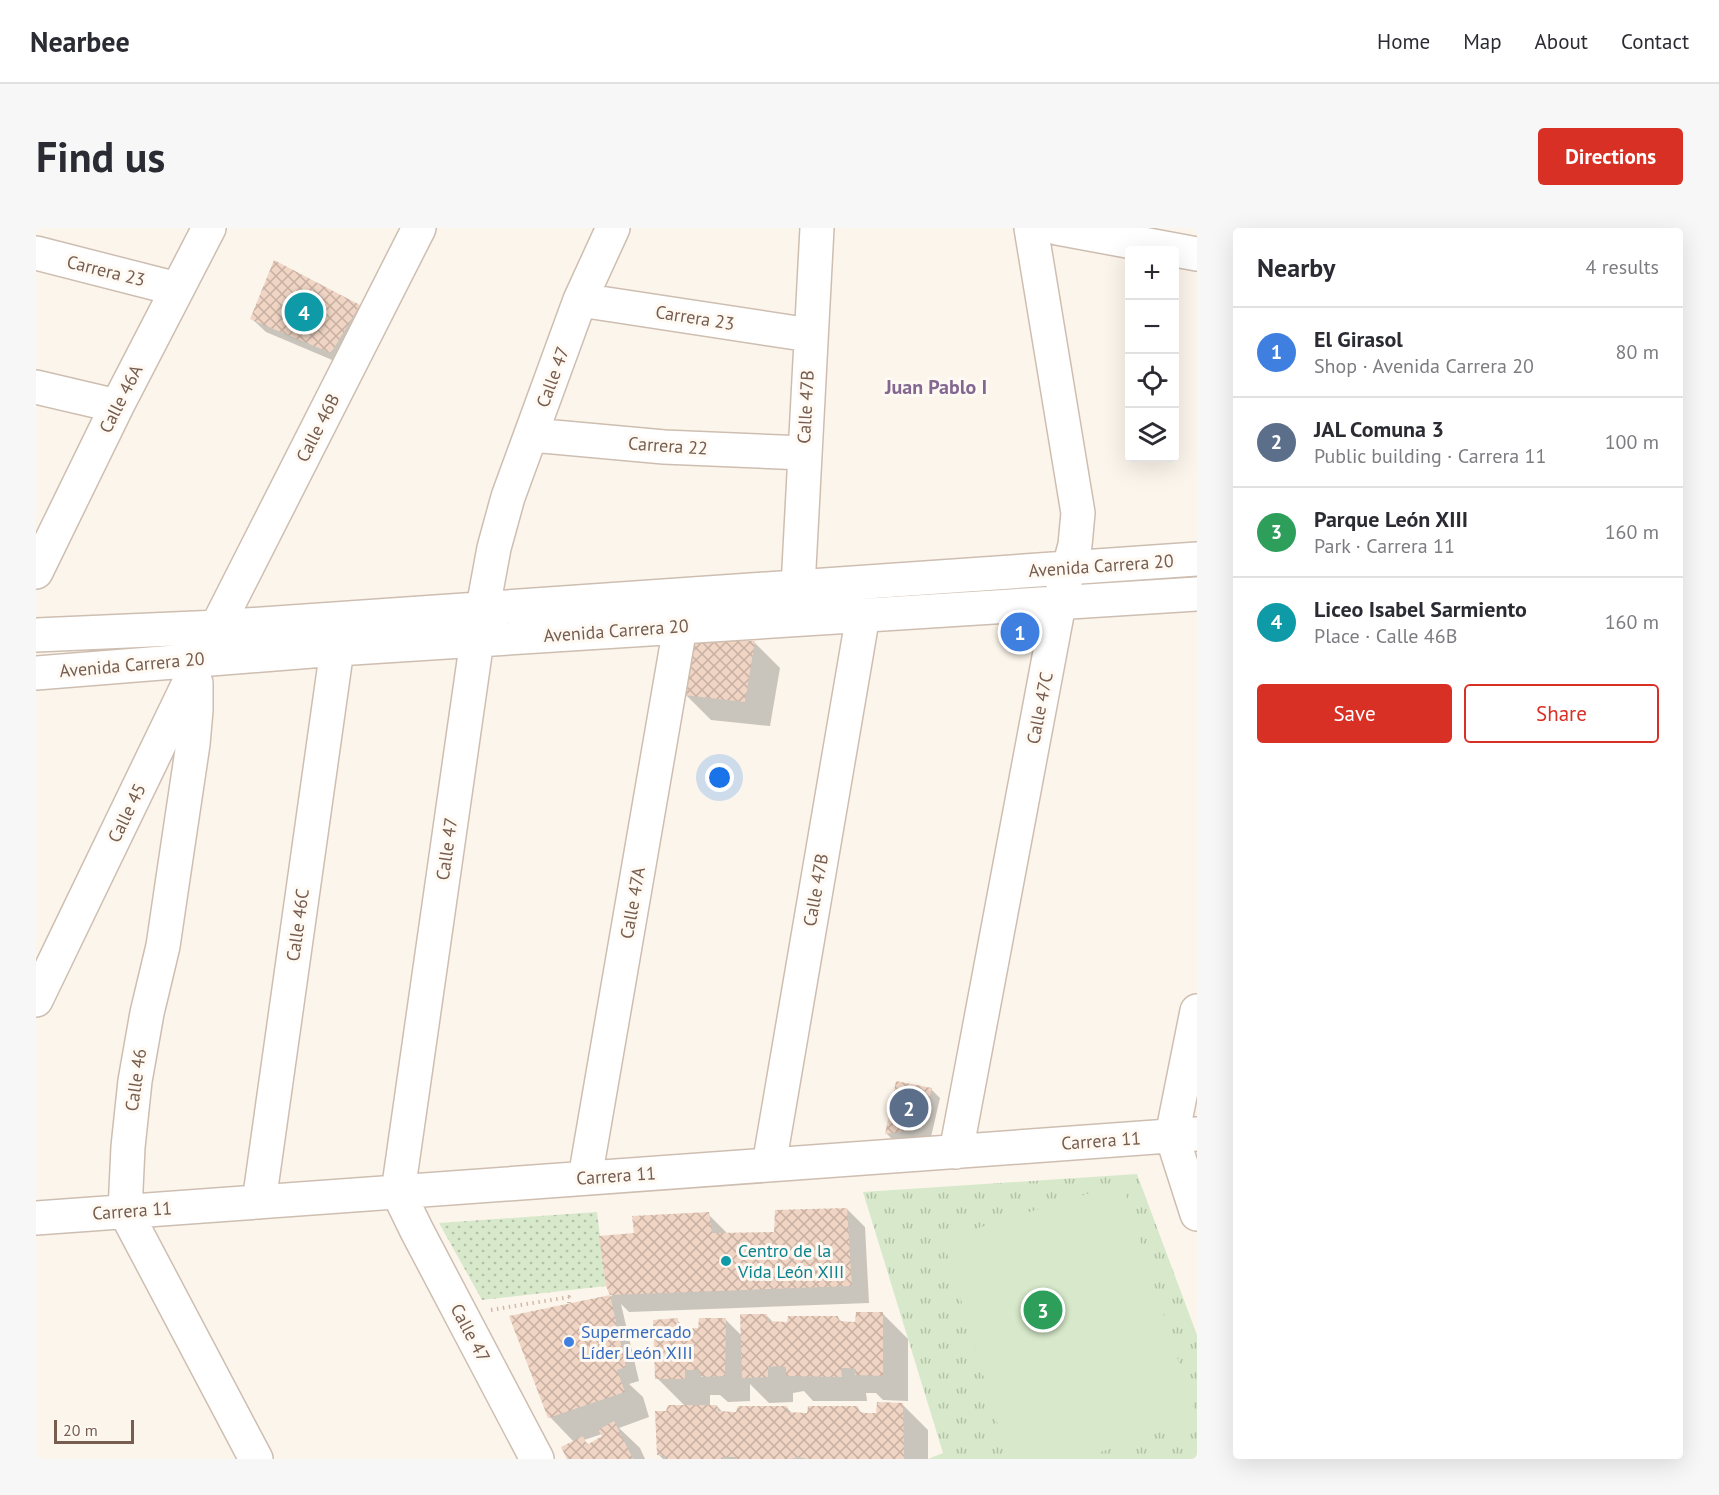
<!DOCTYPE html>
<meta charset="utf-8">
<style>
:root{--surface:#fff;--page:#f7f7f7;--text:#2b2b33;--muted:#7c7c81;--line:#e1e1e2;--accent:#d93025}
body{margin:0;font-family:"PT Sans",sans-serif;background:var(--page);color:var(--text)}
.controls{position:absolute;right:18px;top:18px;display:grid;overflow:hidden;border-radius:6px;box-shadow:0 6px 24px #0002}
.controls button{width:54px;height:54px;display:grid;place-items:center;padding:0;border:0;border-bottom:2px solid var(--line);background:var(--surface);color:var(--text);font:30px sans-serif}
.scale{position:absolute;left:18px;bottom:15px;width:80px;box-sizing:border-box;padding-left:6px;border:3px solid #765d4f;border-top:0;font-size:16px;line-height:21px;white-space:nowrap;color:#765d4f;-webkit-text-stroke:4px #fef9f2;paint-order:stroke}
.you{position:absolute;left:684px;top:550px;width:21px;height:21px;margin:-15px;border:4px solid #fff;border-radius:50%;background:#1a73e8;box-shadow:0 0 0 9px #1a73e833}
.badge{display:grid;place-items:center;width:39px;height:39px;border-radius:50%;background:var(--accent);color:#fff;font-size:20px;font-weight:700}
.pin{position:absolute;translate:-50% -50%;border:3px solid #fff;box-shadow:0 2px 6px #0006}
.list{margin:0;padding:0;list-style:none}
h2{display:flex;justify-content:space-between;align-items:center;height:78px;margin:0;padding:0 24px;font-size:26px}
h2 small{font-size:20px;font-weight:400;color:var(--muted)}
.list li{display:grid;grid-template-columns:39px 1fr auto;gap:18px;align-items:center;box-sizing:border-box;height:90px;padding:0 24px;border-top:2px solid var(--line)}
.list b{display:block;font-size:22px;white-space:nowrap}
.list p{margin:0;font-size:20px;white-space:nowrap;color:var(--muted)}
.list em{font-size:20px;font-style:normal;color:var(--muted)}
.actions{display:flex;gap:12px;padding:18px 24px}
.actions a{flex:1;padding:14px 0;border:2px solid var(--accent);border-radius:6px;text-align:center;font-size:21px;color:var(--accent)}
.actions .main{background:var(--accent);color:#fff}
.icon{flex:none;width:33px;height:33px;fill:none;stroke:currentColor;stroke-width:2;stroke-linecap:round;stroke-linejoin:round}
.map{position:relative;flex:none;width:1161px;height:1231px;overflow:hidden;border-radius:6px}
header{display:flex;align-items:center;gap:36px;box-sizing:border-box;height:84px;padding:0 30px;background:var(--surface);border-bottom:2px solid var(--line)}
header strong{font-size:28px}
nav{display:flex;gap:33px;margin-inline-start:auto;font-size:21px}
.intro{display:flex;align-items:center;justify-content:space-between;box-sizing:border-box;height:144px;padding:0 36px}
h1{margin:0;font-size:42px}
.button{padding:15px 27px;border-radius:6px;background:var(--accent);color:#fff;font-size:21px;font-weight:700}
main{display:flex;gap:36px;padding:0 36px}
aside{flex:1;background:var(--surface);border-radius:6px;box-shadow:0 6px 24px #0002}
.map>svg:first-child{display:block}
</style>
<header>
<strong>Nearbee</strong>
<nav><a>Home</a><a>Map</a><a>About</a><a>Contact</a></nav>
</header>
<div class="intro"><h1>Find us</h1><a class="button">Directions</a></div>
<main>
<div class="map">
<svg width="1161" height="1231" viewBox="0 0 1161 1231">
<defs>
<pattern id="grass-dots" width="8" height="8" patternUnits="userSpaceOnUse" patternTransform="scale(1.5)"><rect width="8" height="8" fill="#d7e9ca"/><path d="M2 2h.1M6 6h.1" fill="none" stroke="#b3c0a6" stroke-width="1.8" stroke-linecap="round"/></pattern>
<pattern id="park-tufts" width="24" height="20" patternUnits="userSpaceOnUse" patternTransform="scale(1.5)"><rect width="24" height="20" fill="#d7e9ca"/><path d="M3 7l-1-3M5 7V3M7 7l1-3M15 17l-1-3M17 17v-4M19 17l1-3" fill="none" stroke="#b3c0a6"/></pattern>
<pattern id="building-cross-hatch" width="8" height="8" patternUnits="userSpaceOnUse" patternTransform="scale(1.5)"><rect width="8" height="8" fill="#f0d5c4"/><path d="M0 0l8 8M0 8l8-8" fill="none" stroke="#c7b0a2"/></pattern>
</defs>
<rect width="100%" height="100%" fill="#fcf5eb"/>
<path fill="url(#grass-dots)" d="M561,984L570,1058L446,1072L403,995Z"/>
<path fill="url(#park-tufts)" d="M1101,946L1161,1107V1231H892L907,1225L827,964Z"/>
<path fill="#d7e9ca" d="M1086,955L1161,1192L1043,1231H972L907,1011Z"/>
<path fill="#0003" fill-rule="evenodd" d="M323,78L337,92L308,137L230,104L216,91Z
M718,414L744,440L734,498L675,492L649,466Z
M895,861L904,870L895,909L859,914L850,905Z
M811,981L829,999L833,1075L593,1084L585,1076L603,1153L593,1156L607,1169L613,1189L583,1200L604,1220L609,1231H533L538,1214L514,1189L475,1089L576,1068L571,1058L600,1007L672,986L690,1004L691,1007L739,1006ZM566,1206L568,1209L553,1217L548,1212Z
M847,1086L872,1111V1173L847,1172L840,1165H830L831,1173H777L768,1163L757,1165V1174L733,1175L714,1156V1173L692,1174L684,1167H674V1178H681L687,1185L701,1186L751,1180L757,1186L772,1187L821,1180L827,1186H841L866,1176L892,1202V1231H627L622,1226L631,1185L649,1178L621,1150L641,1092L651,1102L664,1101L689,1091L706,1108L731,1088L738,1095L753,1096L801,1089L807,1095L821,1096Z"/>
<path fill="url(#building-cross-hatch)" d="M238,32L324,77L295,125L214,91Z
M655,413H719L709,474L648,467Z
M860,853L896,860L886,900L849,906Z
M811,980L816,1058L574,1067L570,1058L563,1008L598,1005L596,988L673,984L676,1005L738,1004L739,982Z
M574,1067L590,1139L581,1142L589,1164L512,1190L473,1088Z
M820,1084H847V1148L819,1147L820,1141L811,1140H805L806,1149L750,1148V1139L742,1138L732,1139V1149L706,1150L704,1086H731V1093L751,1094L752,1088H802L803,1093L819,1094Z
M642,1090V1101L662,1100L663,1090H690L689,1148L665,1149L663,1142H649V1151H619L617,1092Z
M841,1174L867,1175L868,1231H771L762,1229L755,1231H700V1229H685V1231H630V1228L621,1227L619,1183H630L632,1177H681L682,1183L700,1184L702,1178H751L752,1184L771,1185L772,1178H822L823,1184L830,1185H840Z
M578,1193L597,1231H531L525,1219L547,1208L551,1217L566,1208L562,1202Z"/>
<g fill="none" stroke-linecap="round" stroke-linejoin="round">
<g stroke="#cebeb1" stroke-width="36">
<path id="minor" d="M1021,0L1161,26
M0,25L141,61
M544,72L774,107
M0,159L81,178
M496,207L628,219L768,225
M0,344L81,178L173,0
M762,359L781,0
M0,407L182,399L1161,331
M0,445L301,421L1161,366
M160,455V482L157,516L137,650L127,718L111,785L99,853L92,919L89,983L220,1231
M0,772L164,432L383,0
M1161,783L1136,908L1161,986
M920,924L1023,376L1039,317L1042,285L995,0
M733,937L827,387
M549,950L644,399
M223,974L301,421
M0,990L1161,906
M501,1231L381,1003L362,964L441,412L458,320L472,269L544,72L577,0"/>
</g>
<path stroke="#d5b9a7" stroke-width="4" stroke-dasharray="1.5 4.5" stroke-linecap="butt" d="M455,1082L533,1069V1075"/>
<use href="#minor" stroke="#fff" stroke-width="33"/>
</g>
<circle fill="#0f9aa8" stroke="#fef9f2" stroke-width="2" cx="690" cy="1033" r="6"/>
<circle fill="#3f7fe0" stroke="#fef9f2" stroke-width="2" cx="533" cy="1114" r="6"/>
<g text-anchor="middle" stroke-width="6" stroke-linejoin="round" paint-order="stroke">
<g font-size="18" fill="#765d4f" stroke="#fef9f2">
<text transform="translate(70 43) rotate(14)" y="6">Carrera 23</text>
<text transform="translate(659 90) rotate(9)" y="6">Carrera 23</text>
<text transform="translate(517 149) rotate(-70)" y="6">Calle 47</text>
<text transform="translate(85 171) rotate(-63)" y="6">Calle 46A</text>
<text transform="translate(770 179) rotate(-87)" y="6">Calle 47B</text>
<text transform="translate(282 200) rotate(-63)" y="6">Calle 46B</text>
<text transform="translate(632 218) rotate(4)" y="6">Carrera 22</text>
<text transform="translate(1065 338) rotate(-4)" y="6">Avenida Carrera 20</text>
<text transform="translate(580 403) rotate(-4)" y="6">Avenida Carrera 20</text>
<text transform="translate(96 437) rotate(-5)" y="6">Avenida Carrera 20</text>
<text transform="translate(1004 480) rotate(-79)" y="6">Calle 47C</text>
<text transform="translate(91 585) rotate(-64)" y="6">Calle 45</text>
<text transform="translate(411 621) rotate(-82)" y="6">Calle 47</text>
<text transform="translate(780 662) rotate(-80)" y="6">Calle 47B</text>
<text transform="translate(597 675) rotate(-80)" y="6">Calle 47A</text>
<text transform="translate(262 697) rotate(-82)" y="6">Calle 46C</text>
<text transform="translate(100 852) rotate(-82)" y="6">Calle 46</text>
<text transform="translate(1065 913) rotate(-4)" y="6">Carrera 11</text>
<text transform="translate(580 948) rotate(-4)" y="6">Carrera 11</text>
<text transform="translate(96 983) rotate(-4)" y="6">Carrera 11</text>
<text transform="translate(434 1105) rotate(62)" y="6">Calle 47</text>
</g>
<g font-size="18" fill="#0d838f" stroke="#fef9f2" text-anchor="start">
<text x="702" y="1029">Centro de la<tspan x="702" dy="21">Vida León XIII</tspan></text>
</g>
<g font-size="18" fill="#366cbe" stroke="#fef9f2" text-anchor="start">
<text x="545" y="1110">Supermercado<tspan x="545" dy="21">Líder León XIII</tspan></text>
</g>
<g font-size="20" font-weight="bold" fill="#836791" stroke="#fef9f2">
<text x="900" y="166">Juan Pablo I</text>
</g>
</g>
</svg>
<div class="controls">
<button>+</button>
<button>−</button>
<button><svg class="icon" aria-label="locate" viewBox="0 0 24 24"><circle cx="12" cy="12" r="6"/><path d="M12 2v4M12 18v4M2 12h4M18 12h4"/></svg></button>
<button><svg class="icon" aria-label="layers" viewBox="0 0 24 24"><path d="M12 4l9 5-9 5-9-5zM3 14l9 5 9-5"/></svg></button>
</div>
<div class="scale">20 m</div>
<div class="you"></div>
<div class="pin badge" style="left:984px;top:404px;background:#3f7fe0">1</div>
<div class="pin badge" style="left:873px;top:880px;background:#5c6f8a">2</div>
<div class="pin badge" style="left:1007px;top:1082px;background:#2e9e5b">3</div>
<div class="pin badge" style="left:268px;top:84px;background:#0f9aa8">4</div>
</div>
<aside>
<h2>Nearby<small>4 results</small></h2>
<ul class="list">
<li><span class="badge" style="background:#3f7fe0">1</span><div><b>El Girasol</b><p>Shop · Avenida Carrera 20</p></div><em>80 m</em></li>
<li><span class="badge" style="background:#5c6f8a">2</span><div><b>JAL Comuna 3</b><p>Public building · Carrera 11</p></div><em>100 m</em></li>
<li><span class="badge" style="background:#2e9e5b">3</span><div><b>Parque León XIII</b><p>Park · Carrera 11</p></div><em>160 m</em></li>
<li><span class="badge" style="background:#0f9aa8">4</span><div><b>Liceo Isabel Sarmiento</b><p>Place · Calle 46B</p></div><em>160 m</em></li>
</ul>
<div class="actions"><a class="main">Save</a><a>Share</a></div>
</aside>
</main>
